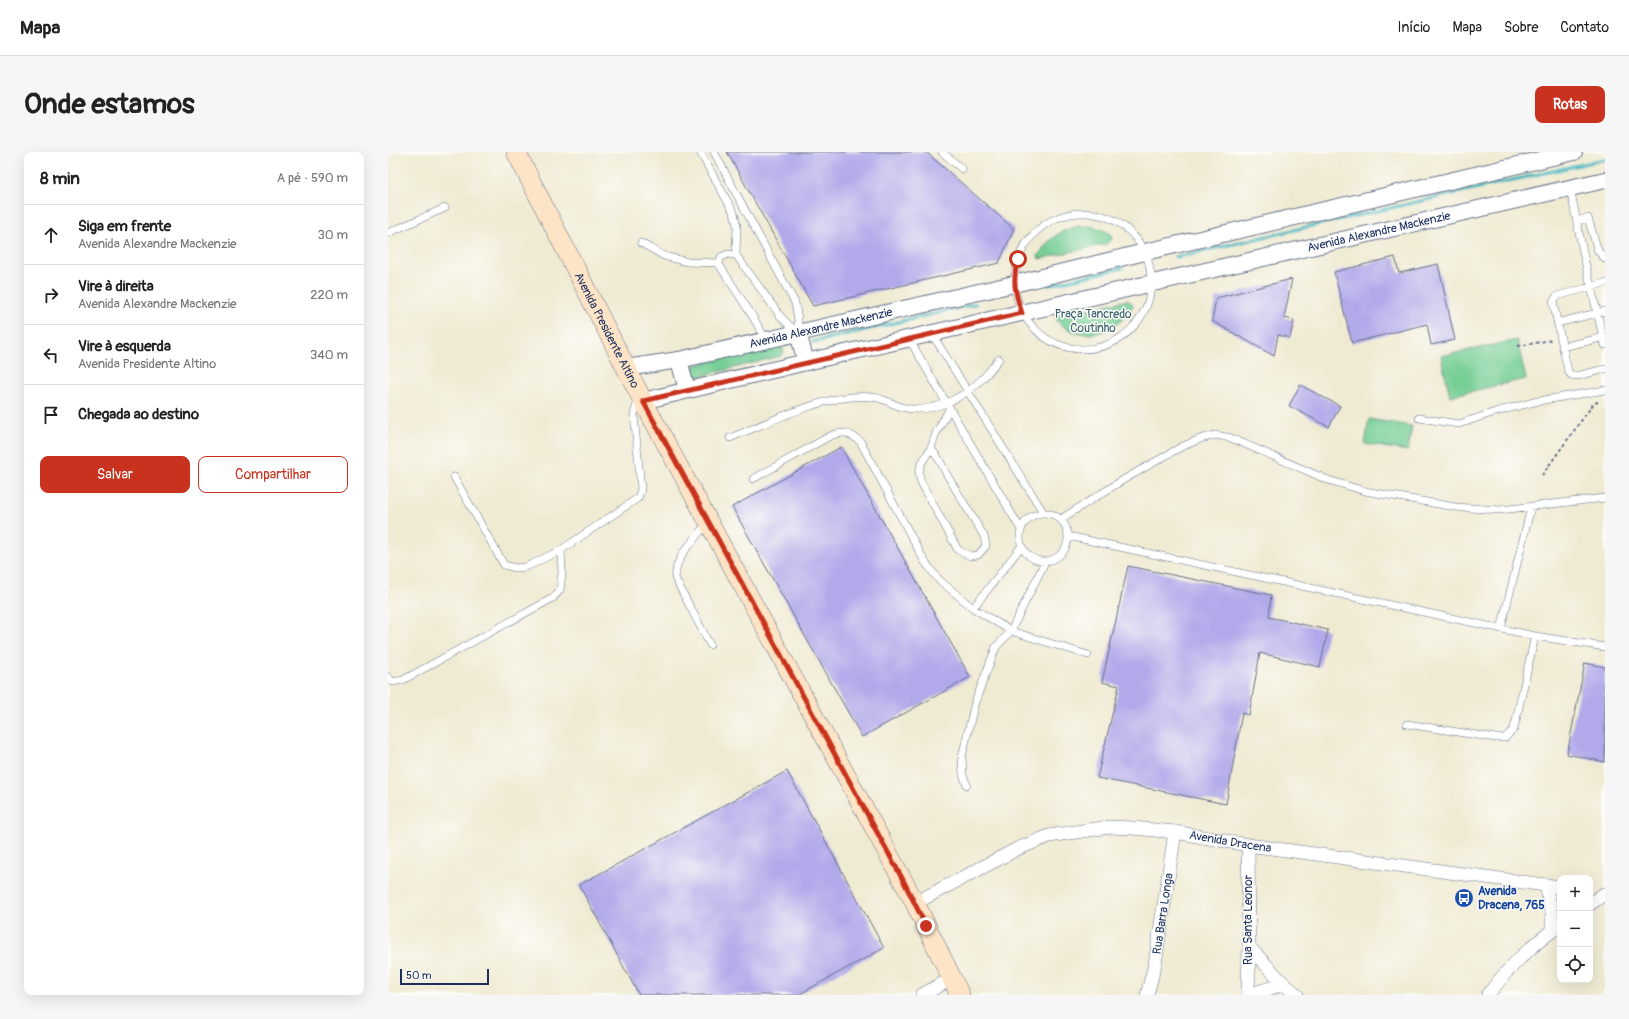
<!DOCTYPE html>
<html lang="pt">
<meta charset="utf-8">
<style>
:root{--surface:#fff;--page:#f6f6f6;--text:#222;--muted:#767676;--line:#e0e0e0;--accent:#c8321e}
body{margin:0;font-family:Pangolin,sans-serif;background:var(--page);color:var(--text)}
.controls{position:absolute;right:12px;bottom:12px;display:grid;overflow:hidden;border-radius:8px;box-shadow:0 4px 16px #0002}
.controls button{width:36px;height:36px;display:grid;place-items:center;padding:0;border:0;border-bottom:1px solid var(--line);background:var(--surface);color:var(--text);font:20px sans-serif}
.scale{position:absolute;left:12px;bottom:10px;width:89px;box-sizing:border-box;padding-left:4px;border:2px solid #1b2f5e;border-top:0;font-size:11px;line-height:14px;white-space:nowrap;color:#1b2f5e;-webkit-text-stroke:3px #fdfcf7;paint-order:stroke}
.stop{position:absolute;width:12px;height:12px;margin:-9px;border:3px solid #c8321e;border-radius:50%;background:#fff}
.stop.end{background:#c8321e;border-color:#fff;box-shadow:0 1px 4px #0008}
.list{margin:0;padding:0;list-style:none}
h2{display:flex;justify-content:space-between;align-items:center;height:52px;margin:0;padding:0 16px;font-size:17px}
h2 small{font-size:13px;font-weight:400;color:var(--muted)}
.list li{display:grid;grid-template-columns:26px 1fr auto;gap:12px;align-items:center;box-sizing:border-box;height:60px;padding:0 16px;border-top:1px solid var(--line)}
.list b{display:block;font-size:15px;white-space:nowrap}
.list p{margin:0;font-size:13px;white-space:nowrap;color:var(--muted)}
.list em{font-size:13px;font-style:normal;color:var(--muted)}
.actions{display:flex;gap:8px;padding:12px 16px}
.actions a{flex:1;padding:9px 0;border:1px solid var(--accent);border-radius:8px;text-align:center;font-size:14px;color:var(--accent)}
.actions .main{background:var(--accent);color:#fff}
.icon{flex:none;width:22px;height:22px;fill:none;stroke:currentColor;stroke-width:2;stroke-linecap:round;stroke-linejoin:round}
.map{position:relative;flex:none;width:1217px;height:843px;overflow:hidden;border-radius:8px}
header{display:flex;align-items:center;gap:24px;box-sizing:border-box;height:56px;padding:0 20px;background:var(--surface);border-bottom:1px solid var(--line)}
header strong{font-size:19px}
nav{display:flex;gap:22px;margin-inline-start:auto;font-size:14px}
.intro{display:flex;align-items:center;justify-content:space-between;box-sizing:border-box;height:96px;padding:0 24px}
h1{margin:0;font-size:28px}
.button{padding:10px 18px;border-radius:8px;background:var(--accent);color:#fff;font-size:14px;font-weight:700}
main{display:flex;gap:24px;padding:0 24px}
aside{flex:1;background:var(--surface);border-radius:8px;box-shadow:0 4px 16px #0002}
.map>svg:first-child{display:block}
</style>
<header>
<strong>Mapa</strong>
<nav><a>Início</a><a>Mapa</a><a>Sobre</a><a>Contato</a></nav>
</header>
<div class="intro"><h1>Onde estamos</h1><a class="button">Rotas</a></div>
<main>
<aside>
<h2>8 min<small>A pé · 590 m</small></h2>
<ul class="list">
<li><svg class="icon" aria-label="ahead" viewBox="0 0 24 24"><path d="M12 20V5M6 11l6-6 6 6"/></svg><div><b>Siga em frente</b><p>Avenida Alexandre Mackenzie</p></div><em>30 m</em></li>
<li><svg class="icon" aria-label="right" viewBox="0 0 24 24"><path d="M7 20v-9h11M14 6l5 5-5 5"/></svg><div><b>Vire à direita</b><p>Avenida Alexandre Mackenzie</p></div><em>220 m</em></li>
<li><svg class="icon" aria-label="left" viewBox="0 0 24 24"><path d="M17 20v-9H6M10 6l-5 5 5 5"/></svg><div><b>Vire à esquerda</b><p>Avenida Presidente Altino</p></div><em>340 m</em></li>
<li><svg class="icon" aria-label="arrive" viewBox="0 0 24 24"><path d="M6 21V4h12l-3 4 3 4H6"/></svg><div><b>Chegada ao destino</b></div></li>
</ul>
<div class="actions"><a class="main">Salvar</a><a>Compartilhar</a></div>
</aside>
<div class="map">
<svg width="1217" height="843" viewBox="0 0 1217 843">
<rect width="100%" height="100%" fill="#fdfcf7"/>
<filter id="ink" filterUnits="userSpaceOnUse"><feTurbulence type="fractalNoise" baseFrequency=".025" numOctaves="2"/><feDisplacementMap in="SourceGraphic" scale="8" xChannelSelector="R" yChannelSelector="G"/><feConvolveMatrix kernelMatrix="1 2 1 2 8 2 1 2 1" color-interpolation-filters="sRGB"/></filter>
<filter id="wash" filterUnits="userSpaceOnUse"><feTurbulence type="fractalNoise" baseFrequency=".012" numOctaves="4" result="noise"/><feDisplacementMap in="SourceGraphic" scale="16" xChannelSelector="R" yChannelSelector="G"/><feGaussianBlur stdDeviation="0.9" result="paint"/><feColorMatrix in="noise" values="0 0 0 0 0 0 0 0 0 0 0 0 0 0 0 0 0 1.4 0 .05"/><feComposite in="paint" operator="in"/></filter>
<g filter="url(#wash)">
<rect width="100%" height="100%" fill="#efead2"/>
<path fill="#75ce94" stroke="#487e79" d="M691,74C703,74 714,75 723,83L724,87L718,92L651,107L650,104L652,101C662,85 673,78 691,74Z
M739,148L743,150L745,153C731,181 693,193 669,169L667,164Z
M1129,188L1138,227L1062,244L1053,204Z
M389,194L395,196L396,200L393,204L310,225H304L297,220L300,215Z
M981,267L1024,274L1020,299L977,292Z"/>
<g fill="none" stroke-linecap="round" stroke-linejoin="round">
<path stroke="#47b6c0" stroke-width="3.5" d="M788,105L1217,7
M660,133L734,116
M425,190L587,152"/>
</g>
<g id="blocks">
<path fill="#b1a9ea" d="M339,0H538L626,77L611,111L425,154Z
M1007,105L1011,121L1050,112L1067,188L1043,193L1039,172L964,191L946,120Z
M904,127L896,166L906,168L902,186L890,183L886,204L824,169L828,146Z
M912,233L952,254L941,275L901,254Z
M453,295L582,525L474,585L344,355Z
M740,414L883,443L881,465L940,478L932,515L872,501L861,563L854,561L838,652L709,626L731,534L714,530Z
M1197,511L1217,515V610L1179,602Z
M399,619L496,796L410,843H251L191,733Z"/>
</g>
</g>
<g filter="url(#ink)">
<use href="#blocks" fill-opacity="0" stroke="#657087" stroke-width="1"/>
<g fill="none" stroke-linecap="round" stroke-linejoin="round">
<g stroke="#657087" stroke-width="8">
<path id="service" d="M312,0L346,61L349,73L348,103
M326,0L407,151L410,168V181
M554,0L574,17
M1182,36L1197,110L1217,193
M627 129a68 68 0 1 1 136 0a68 68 0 1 1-136 0Z
M1189,69L1200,66L1210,99L1217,107
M0,81L57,56
M253,91L276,104L300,110L331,111
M1217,131L1169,144L1165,150L1180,219L1183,223L1189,224L1217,217
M1169,171L1217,159
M544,182L655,360
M521,187L632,376
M378,188L365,165L332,114L331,111L333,105L340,102L348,103L393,165L409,181
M1174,195L1217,185
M1031,266L1071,272L1107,260L1150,249L1217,238
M342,286C379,271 424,249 463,245C474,244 486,244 496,248C502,250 507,253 513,255C541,263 574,247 593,228C600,222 605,214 611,207
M543,296L552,309L559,323L596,384L598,394L590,403L582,404L570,398L533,330L531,321L533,312L543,296L548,281L562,256
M66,325L116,413L128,416L138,415L173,398L250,346L253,337L246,262L249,252L253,250
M365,327L442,284C457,279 459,280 472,289L537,410L550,427L585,456L623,479L700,503
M632 385a24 24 0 1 1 48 0a24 24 0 1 1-48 0Z
M673,367L735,328L793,295L812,287L828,283L843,286L940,328L977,339L1067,355L1112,358L1217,346
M319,371L295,401L289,413L287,426L322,493
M680,384L1147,484
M585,456L633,395
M1113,477L1143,355
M0,525L5,530L15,528L165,446L172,438L174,421L173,398
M1019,572L1108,586H1117L1126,577L1147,484L1217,495
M579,633L575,623L574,605L587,550L608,495L623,479L657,410"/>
</g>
<g stroke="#657087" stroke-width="14">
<g id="minor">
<path d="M1158,733L1164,761V779"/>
<path id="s1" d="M527,751L629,697L661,684L721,675L745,676L787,680L860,693L1172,735"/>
<path d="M1202,752L1216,742"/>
<path d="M861,795L896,832L909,843"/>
<path d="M534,843L563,827"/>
<path id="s2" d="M759,843L767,812L787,680"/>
<path d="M860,843L861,795L860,693"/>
<path d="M860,843L896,832"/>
<path d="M1100,843C1120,815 1144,793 1172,773"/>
</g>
</g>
<g stroke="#657087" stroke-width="18">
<g id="tertiary">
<path d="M410,181L418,210"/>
<path d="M291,208L299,238"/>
<path id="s3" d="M238,216L291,208L626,132L757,100L1186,0"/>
<path id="s4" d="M255,249L418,210L1217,28"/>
</g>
</g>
<g stroke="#657087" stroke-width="20">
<g id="secondary">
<path id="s5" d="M128,0L255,249L527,751L572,843"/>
</g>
</g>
<path stroke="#657087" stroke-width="2" stroke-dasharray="3 3" stroke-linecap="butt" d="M1130,194L1164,188
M1154,323L1206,251L1210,250"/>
<use href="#service" stroke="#fff" stroke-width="7"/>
<use href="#minor" stroke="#fff" stroke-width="13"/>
<use href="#tertiary" stroke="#fff" stroke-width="16"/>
<use href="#secondary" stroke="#fee4c6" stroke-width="19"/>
</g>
</g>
<g fill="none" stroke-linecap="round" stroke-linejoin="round" filter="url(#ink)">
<path stroke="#c8321e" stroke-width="5" d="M538,774L515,728L255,249L634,161C627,142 624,127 630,107"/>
</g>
<defs>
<g id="bus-disc" transform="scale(1)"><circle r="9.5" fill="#1a4fb4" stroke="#fdfcf7"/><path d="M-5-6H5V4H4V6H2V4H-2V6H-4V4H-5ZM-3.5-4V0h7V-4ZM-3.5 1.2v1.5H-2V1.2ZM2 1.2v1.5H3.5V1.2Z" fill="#fff"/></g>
</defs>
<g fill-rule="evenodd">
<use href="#bus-disc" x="1076" y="746"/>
</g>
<g text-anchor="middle" stroke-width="3" stroke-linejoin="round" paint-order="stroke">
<g font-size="12" fill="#1b2f5e" stroke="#fdfcf7">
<text dy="4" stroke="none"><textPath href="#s4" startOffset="755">Avenida Alexandre Mackenzie</textPath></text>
<text dy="4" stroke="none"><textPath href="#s3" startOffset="199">Avenida Alexandre Mackenzie</textPath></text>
<text dy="4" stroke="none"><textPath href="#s5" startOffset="200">Avenida Presidente Altino</textPath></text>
<text dy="4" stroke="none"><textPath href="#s1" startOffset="333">Avenida Dracena</textPath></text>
<text dy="4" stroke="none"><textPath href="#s2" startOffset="83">Rua Barra Longa</textPath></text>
<text transform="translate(860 768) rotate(-90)" y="4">Rua Santa Leonor</text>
</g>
<g font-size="12" fill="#365f6e" stroke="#fdfcf7">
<text x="705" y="166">Praça Tancredo<tspan x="705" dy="14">Coutinho</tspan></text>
</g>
<g font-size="12" font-weight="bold" fill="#164399" stroke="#fdfcf7" text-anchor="start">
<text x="1090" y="743">Avenida<tspan x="1090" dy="14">Dracena, 765</tspan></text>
</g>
</g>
</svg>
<div class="controls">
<button>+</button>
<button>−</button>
<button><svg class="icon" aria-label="locate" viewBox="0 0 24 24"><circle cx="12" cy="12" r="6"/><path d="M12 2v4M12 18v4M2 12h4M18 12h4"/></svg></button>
</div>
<div class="scale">50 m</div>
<div class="stop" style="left:630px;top:107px"></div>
<div class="stop end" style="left:538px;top:774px"></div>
</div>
</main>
